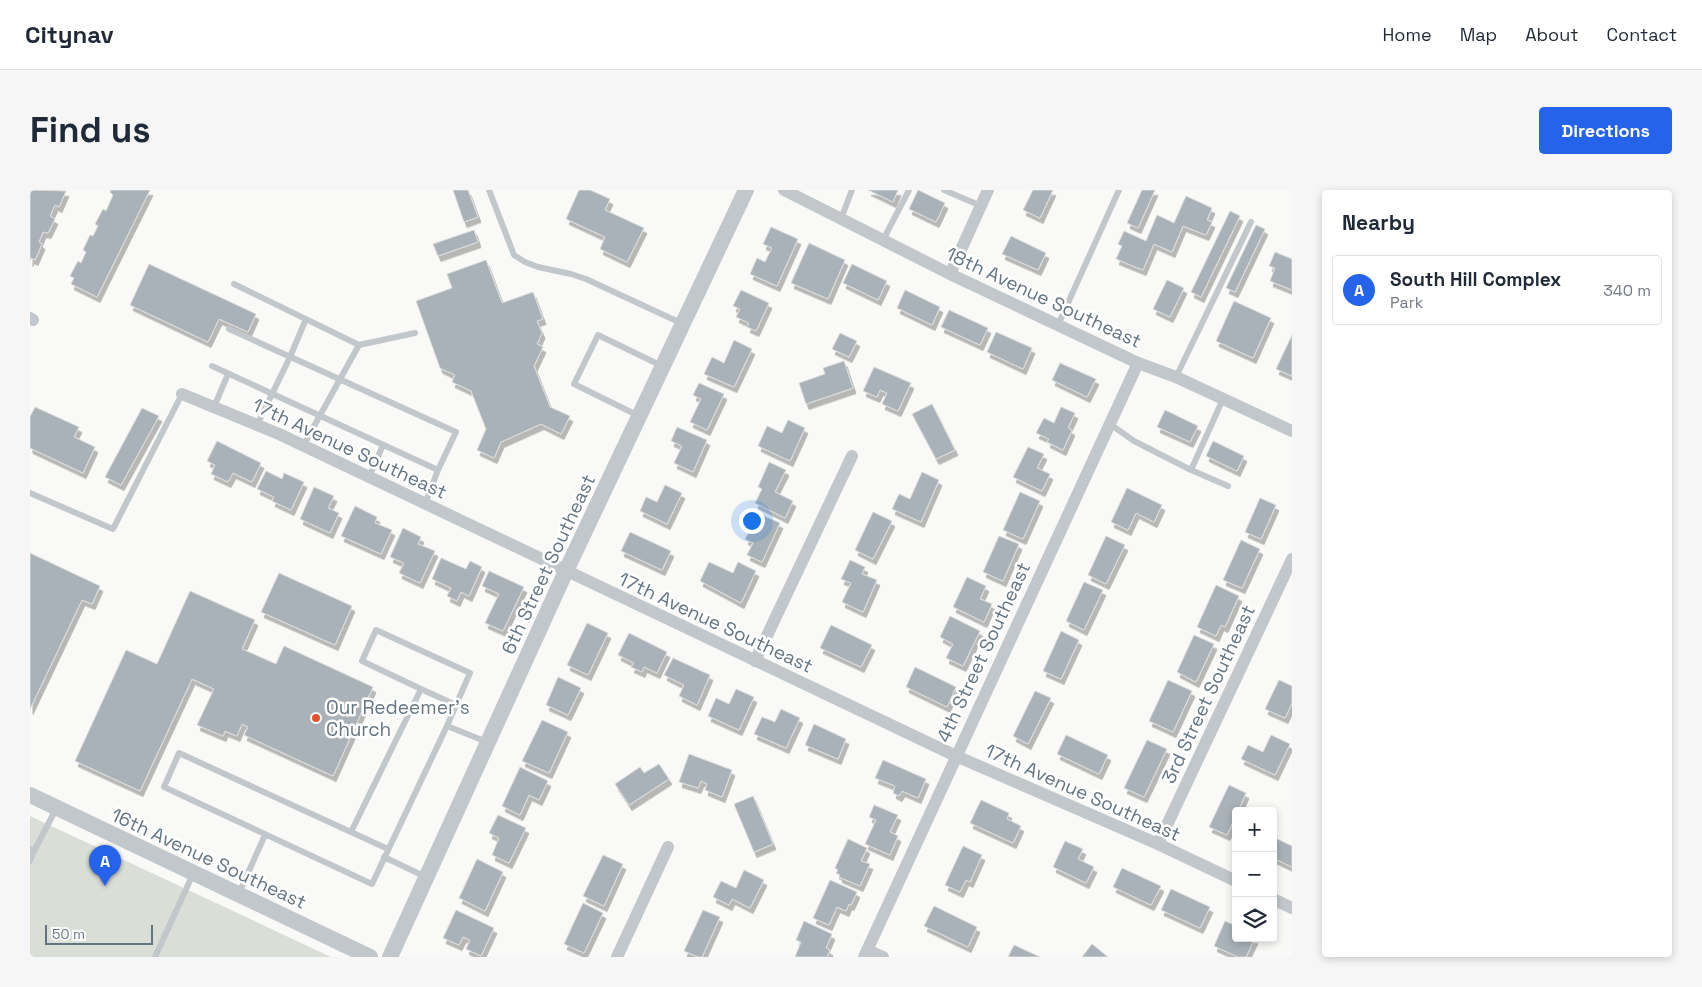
<!DOCTYPE html>
<meta charset="utf-8">
<style>
:root{--surface:#fff;--page:#f6f6f7;--text:#1f2937;--muted:#747a83;--line:#e0e1e3;--accent:#2563eb}
body{margin:0;font-family:"Space Grotesk",sans-serif;background:var(--page);color:var(--text)}
.controls{position:absolute;right:15px;bottom:15px;display:grid;overflow:hidden;border-radius:5px;box-shadow:0 2px 8px #0003}
.controls button{width:45px;height:45px;display:grid;place-items:center;padding:0;border:0;border-bottom:1px solid var(--line);background:var(--surface);color:var(--text);font:25px sans-serif}
.scale{position:absolute;left:15px;bottom:12px;width:108px;box-sizing:border-box;padding-left:5px;border:2px solid #647582;border-top:0;font-size:14px;line-height:18px;white-space:nowrap;color:#647582;-webkit-text-stroke:4px #fff;paint-order:stroke}
.you{position:absolute;left:721px;top:330px;width:18px;height:18px;margin:-12px;border:4px solid #fff;border-radius:50%;background:#1a73e8;box-shadow:0 0 0 8px #1a73e833}
.badge{display:grid;place-items:center;width:32px;height:32px;border-radius:50%;background:var(--accent);color:#fff;font-size:16px;font-weight:700}
.pin{position:absolute;translate:-50% -41px;filter:drop-shadow(0 1px 2px #0008)}
.pin::after{content:'';position:absolute;top:26px;width:18px;height:15px;background:inherit;clip-path:polygon(0 0,100% 0,50% 100%)}
.list{margin:0;padding:0;list-style:none}
h2{display:flex;justify-content:space-between;align-items:center;height:65px;margin:0;padding:0 20px;font-size:21px}
h2 small{font-size:16px;font-weight:400;color:var(--muted)}
.list li{display:grid;grid-template-columns:32px 1fr auto;gap:15px;align-items:center;box-sizing:border-box;height:70px;margin:0 10px 10px;padding:0 10px;border:1px solid var(--line);border-radius:5px}
.list b{display:block;font-size:19px;white-space:nowrap}
.list p{margin:0;font-size:16px;white-space:nowrap;color:var(--muted)}
.list em{font-size:16px;font-style:normal;color:var(--muted)}
.icon{flex:none;width:28px;height:28px;fill:none;stroke:currentColor;stroke-width:2;stroke-linecap:round;stroke-linejoin:round}
.map{position:relative;flex:none;width:1262px;height:767px;overflow:hidden;border-radius:5px}
header{display:flex;align-items:center;gap:30px;box-sizing:border-box;height:70px;padding:0 25px;background:var(--surface);border-bottom:1px solid var(--line)}
header strong{font-size:24px}
nav{display:flex;gap:28px;margin-inline-start:auto;font-size:18px}
.intro{display:flex;align-items:center;justify-content:space-between;box-sizing:border-box;height:120px;padding:0 30px}
h1{margin:0;font-size:35px}
.button{padding:12px 22px;border-radius:5px;background:var(--accent);color:#fff;font-size:18px;font-weight:700}
main{display:flex;gap:30px;padding:0 30px}
aside{flex:1;background:var(--surface);border-radius:5px;box-shadow:0 2px 8px #0003}
.map>svg:first-child{display:block}
</style>
<header>
<strong>Citynav</strong>
<nav><a>Home</a><a>Map</a><a>About</a><a>Contact</a></nav>
</header>
<div class="intro"><h1>Find us</h1><a class="button">Directions</a></div>
<main>
<div class="map">
<svg width="1262" height="767" viewBox="0 0 1262 767">
<defs>
<filter id="shadow"><feDropShadow dx="3" dy="5.5" stdDeviation="0" flood-color="#0004"/></filter>
</defs>
<rect width="100%" height="100%" fill="#f9f9f7"/>
<path fill="#d9ded6" d="M0,626L301,767H0Z"/>
<path fill="#a9b2b8" stroke="#dbdbd9" filter="url(#shadow)" d="M0,0L36,1L29,17L25,15L20,26L25,29L18,43L13,42L9,52L12,54L5,70L1,68L0,71Z
M81,0H120L67,107L41,94L44,88L40,86L48,71L51,73L56,62L53,60L60,45L63,46L68,36L65,34L73,19L76,21L83,5L80,2Z
M423,0H438L448,27L434,32Z
M549,0H560L580,9L575,20L614,38L597,72L570,59L575,47L536,29Z
M838,0H868L863,12Z
M888,0L915,13L906,32L879,19Z
M1003,0H1023L1010,28L993,20Z
M1112,0H1125L1108,38L1097,33Z
M1156,6L1182,18L1177,30L1182,32L1176,45L1153,36L1142,62L1124,54L1113,80L1086,69L1092,56L1088,54L1094,41L1116,51L1127,25L1144,33Z
M1200,21L1210,26L1171,107L1161,102Z
M1226,35L1235,39L1205,102L1196,98Z
M741,37L768,49L747,96L720,84L727,68L735,72L742,58L733,54Z
M444,40L448,52L408,66L403,54Z
M981,46L1016,63L1008,80L972,64Z
M779,53L815,70L798,109L761,93Z
M1245,62L1262,69V100L1240,91L1245,78L1239,76Z
M456,70L472,113L503,102L513,129L507,131L512,143L507,154L513,157L504,176L520,217L540,226L531,244L511,234L471,252L464,268L447,260L456,239L441,201L422,192L425,185L410,178L386,111L422,98L417,84Z
M119,74L226,124L218,142L189,129L178,152L100,115Z
M822,74L857,91L848,110L813,93Z
M1137,90L1154,98L1140,127L1123,119Z
M711,100L739,113L726,141L717,137L719,133L706,127L710,119L703,116Z
M875,100L910,117L902,135L867,118Z
M1204,111L1241,128L1223,168L1186,151Z
M919,120L958,138L950,155L911,137Z
M966,142L1002,158L993,179L957,162Z
M810,143L827,151L819,167L802,159Z
M1262,145V186L1246,179Z
M704,150L722,159L704,197L674,184L682,167L694,173Z
M814,171L823,198L776,214L769,193L795,184L793,178Z
M1030,173L1066,189L1057,207L1022,190Z
M844,177L881,193L868,221L852,214L857,203L850,200L847,207L833,201Z
M669,193L694,204L677,240L660,232L671,209L663,205Z
M902,214L925,260L906,269L882,224Z
M5,217L49,237L44,247L65,257L53,283L0,258V227Z
M1031,217L1045,223L1038,238L1042,240L1033,260L1017,252L1019,249L1006,243L1014,228L1024,233Z
M112,218L129,226L91,295L75,287Z
M1135,220L1168,236L1160,252L1127,237Z
M758,230L775,238L760,271L728,256L737,236L752,243Z
M647,237L677,250L663,282L644,273L652,256L641,251Z
M187,251L231,273L222,292L203,283L198,292L181,284L185,275L177,271Z
M1183,251L1214,266L1207,281L1176,266Z
M998,257L1014,264L1007,278L1020,284L1012,301L983,287Z
M739,272L756,280L745,302L763,311L755,328L725,313L732,299L728,297Z
M236,281L252,289L254,283L274,292L261,320L242,311L244,307L227,299Z
M892,282L909,290L891,332L862,319L869,304L880,309Z
M635,295L652,303L637,334L610,321L616,307L627,312Z
M284,297L304,306L298,318L309,323L300,343L270,329Z
M1097,298L1132,315L1124,332L1106,323L1098,340L1081,332Z
M990,302L1010,311L993,349L973,340Z
M1230,308L1246,315L1231,349L1215,342Z
M325,316L347,327L345,333L362,340L351,364L311,346Z
M843,322L862,331L843,369L825,360Z
M732,325L750,333L732,372L717,365L723,353L715,349L720,340L724,342Z
M373,338L391,347L388,354L405,361L390,393L369,383L374,373L360,367Z
M600,342L641,361L632,380L591,361Z
M969,346L989,354L973,391L953,382Z
M1076,346L1095,355L1076,394L1058,385Z
M1211,350L1230,359L1212,398L1193,390Z
M0,363L70,396L62,414L52,410L0,519Z
M411,368L436,379L440,371L452,377L439,406L431,402L427,411L417,406L421,398L402,389Z
M820,370L835,377L832,384L847,390L833,422L812,412L821,393L811,389Z
M679,372L703,383L708,372L726,381L711,413L670,391Z
M459,381L494,397L473,441L455,433L469,404L452,396Z
M249,383L322,416L305,455L231,422Z
M937,387L956,396L950,409L962,414L954,432L923,417Z
M1054,392L1073,400L1054,440L1036,431Z
M1186,395L1209,406L1195,437L1191,435L1186,446L1167,437Z
M160,401L225,430L212,459L246,474L254,456L343,497L303,586L214,545L218,537L212,534L207,546L195,541L193,546L167,535L184,499L162,489L110,601L45,571L96,460L127,474Z
M920,426L950,441L933,476L916,468L923,454L910,447Z
M557,433L578,443L558,485L537,475Z
M801,435L842,455L831,477L790,458Z
M1031,441L1049,450L1031,489L1013,481Z
M599,443L637,462L627,483L614,477L612,482L601,477L604,473L588,465Z
M1164,445L1184,454L1166,492L1147,482Z
M643,468L680,485L667,515L649,506L654,495L634,485Z
M885,477L926,497L917,517L876,497Z
M528,487L551,498L538,525L516,515Z
M1138,490L1162,501L1143,542L1119,531Z
M1249,490L1262,496V513L1255,528L1235,519Z
M706,499L724,507L709,540L678,526L686,508L699,514Z
M1005,501L1021,508L998,554L983,546Z
M751,519L770,528L756,558L724,544L732,527L745,532Z
M512,530L538,542L519,583L492,571Z
M784,534L816,549L808,569L775,555Z
M1036,545L1078,565L1069,584L1027,564Z
M1241,545L1260,554L1245,585L1211,569L1218,555L1233,562Z
M1117,550L1137,559L1114,607L1094,598Z
M659,564L702,580L692,607L675,600L677,594L671,591L668,598L649,592Z
M853,570L896,589L888,608L872,601L869,606L863,603L865,596L845,588Z
M629,574L639,589L599,615L585,594L610,577L614,583Z
M490,577L518,591L509,610L499,605L490,625L472,616Z
M1199,595L1216,603L1208,621H1206V626L1197,645L1179,637Z
M723,606L743,654L724,662L704,614Z
M951,610L979,623L977,629L991,636L983,653L940,633Z
M844,615L868,625L860,642L868,646L860,665L835,654L846,630L839,627Z
M468,625L496,638L479,673L462,665L469,648L459,643Z
M1243,647L1262,656V677L1243,668Z
M818,649L837,658L831,671L840,674L830,696L809,687L810,685L806,683L808,680L805,678Z
M1035,651L1053,659L1048,669L1064,677L1056,693L1023,677Z
M933,656L952,665L940,692L936,690L930,702L915,695Z
M573,665L593,674L574,716L553,706Z
M447,669L473,682L455,721L429,708Z
M1092,678L1131,696L1121,715L1083,697Z
M714,680L734,690L720,718L702,709L699,715L683,707L691,691L706,698Z
M800,690L827,702L821,715L819,714L816,721L807,717L799,735L783,728Z
M1141,699L1180,717L1170,738L1131,720Z
M553,713L573,723L554,763L534,754Z
M904,716L947,737L938,757L894,736Z
M426,720L464,738L451,766L436,759L440,750L433,747L429,755L413,748Z
M673,720L690,727L672,767H668L654,761Z
M774,731L802,744L796,758L800,760L797,767H765L771,752L766,750Z
M1195,731L1206,736V748H1225L1216,767H1208L1184,756Z
M1062,754L1078,767H1052Z
M984,755L1010,767H978Z"/>
<g fill="none" stroke-linecap="round" stroke-linejoin="round">
<path stroke="#c2c7cb" stroke-width="6" d="M459,0L484,65L495,72L508,77L541,84L556,89L651,133
M914,0L951,16
M811,29L822,0
M853,50L879,0
M204,94L329,155
M1028,135L1089,0
M199,139L426,242L408,280L395,314
M182,176L408,280
M1146,187L1221,32
M1193,209L1161,280L1198,296
M184,217L198,184
M609,226L544,194L568,145L632,176
M1080,234L1104,251L1161,280
M227,235L260,167L276,129
M273,256L329,155L385,143
M339,287L353,255
M0,303L83,339L152,204
M417,536L426,515
M321,642L391,499L332,471L346,440L440,483L426,515L391,499
M0,659L4,661L26,619
M358,659L149,563L134,597L342,694L417,536L457,552
M354,667L396,687
M0,671L4,661
M209,703L235,645
M125,767L163,684"/>
<path stroke="#c2c7cb" stroke-width="12" d="M754,0L920,84L1108,173L1146,187L1262,241
M920,84L958,0
M0,128L3,130
M152,204L249,244L926,566L1128,654L1206,691
M725,471L822,266
M1128,654L1262,369
M1243,709L1262,718
M837,760L853,767
M587,767L638,657
M834,767L1108,173"/>
<path stroke="#c2c7cb" stroke-width="16" d="M0,605L340,767
M360,767L536,381L716,0"/>
</g>
<circle fill="#e4532b" stroke="#fff" stroke-width="2" cx="286" cy="528" r="5"/>
<g text-anchor="middle" stroke-width="5" stroke-linejoin="round" paint-order="stroke">
<g font-size="19" fill="#647582" stroke="#fff">
<text transform="translate(1014 107) rotate(25)" y="7">18th Avenue Southeast</text>
<text transform="translate(320 258) rotate(25)" y="7">17th Avenue Southeast</text>
<text transform="translate(518 374) rotate(-65)" y="7">6th Street Southeast</text>
<text transform="translate(686 432) rotate(25)" y="7">17th Avenue Southeast</text>
<text transform="translate(953 462) rotate(-65)" y="7">4th Street Southeast</text>
<text transform="translate(1178 504) rotate(-65)" y="7">3rd Street Southeast</text>
<text transform="translate(1053 602) rotate(24)" y="7">17th Avenue Southeast</text>
<text transform="translate(179 668) rotate(25)" y="7">16th Avenue Southeast</text>
</g>
<g font-size="19" fill="#647582" stroke="#fff" text-anchor="start">
<text x="296" y="524">Our Redeemer's<tspan x="296" dy="22">Church</tspan></text>
</g>
</g>
</svg>
<div class="controls">
<button>+</button>
<button>−</button>
<button><svg class="icon" aria-label="layers" viewBox="0 0 24 24"><path d="M12 4l9 5-9 5-9-5zM3 14l9 5 9-5"/></svg></button>
</div>
<div class="scale">50 m</div>
<div class="you"></div>
<div class="pin badge" style="left:75px;top:696px">A</div>
</div>
<aside>
<h2>Nearby<small></small></h2>
<ul class="list">
<li><span class="badge">A</span><div><b>South Hill Complex</b><p>Park</p></div><em>340 m</em></li>
</ul>
</aside>
</main>
